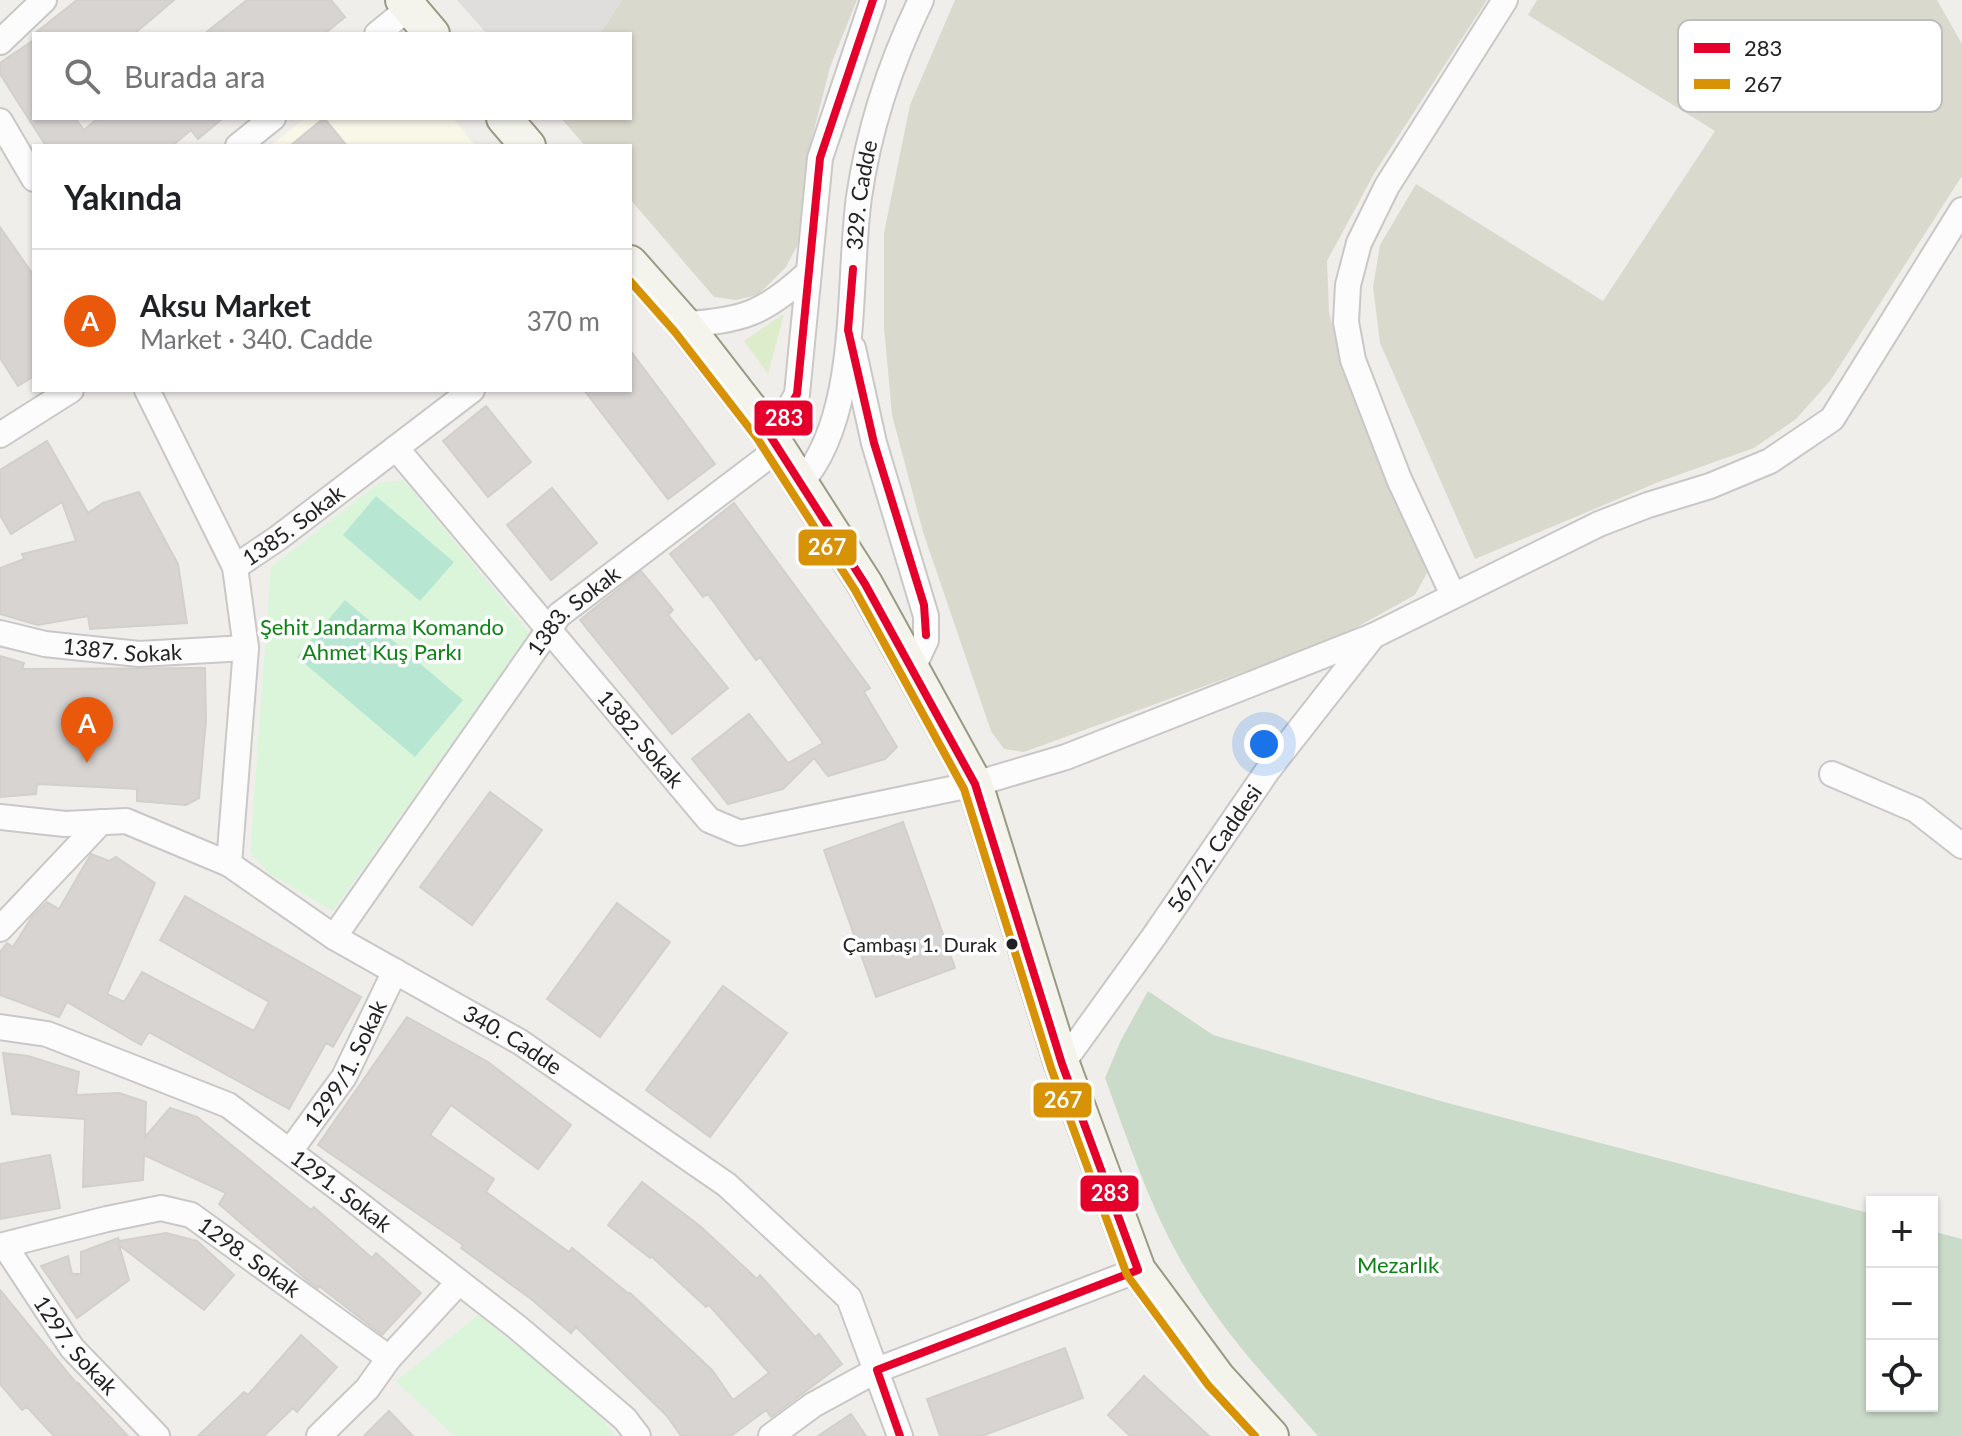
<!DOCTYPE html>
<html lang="tr">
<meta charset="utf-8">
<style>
:root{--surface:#fff;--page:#f2f2f2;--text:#202124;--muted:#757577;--line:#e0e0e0;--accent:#ea580c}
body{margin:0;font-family:Lato,sans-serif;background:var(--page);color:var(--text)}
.controls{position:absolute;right:24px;bottom:24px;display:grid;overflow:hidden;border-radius:0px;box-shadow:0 2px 6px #0004}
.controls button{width:72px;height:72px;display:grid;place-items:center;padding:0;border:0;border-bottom:2px solid var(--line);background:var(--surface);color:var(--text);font:40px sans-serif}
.you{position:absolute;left:1264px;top:744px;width:28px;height:28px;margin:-20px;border:6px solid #fff;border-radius:50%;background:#1a73e8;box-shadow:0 0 0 12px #1a73e833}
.badge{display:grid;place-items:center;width:52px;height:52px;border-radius:50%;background:var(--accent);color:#fff;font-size:26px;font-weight:700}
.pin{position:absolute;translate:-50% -66px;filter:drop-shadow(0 2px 4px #0008)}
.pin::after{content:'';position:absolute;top:42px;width:28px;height:24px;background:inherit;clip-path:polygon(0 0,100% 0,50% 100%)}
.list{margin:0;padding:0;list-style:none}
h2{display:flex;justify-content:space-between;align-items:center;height:104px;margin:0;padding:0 32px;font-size:34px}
h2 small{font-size:26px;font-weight:400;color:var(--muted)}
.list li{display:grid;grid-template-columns:52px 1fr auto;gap:24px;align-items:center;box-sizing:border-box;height:144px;padding:0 32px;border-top:2px solid var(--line)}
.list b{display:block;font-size:30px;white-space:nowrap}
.list p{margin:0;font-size:26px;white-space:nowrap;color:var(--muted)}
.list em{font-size:26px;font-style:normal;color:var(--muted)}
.icon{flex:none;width:44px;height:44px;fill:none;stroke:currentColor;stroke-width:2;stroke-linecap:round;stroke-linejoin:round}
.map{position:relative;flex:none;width:1962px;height:1436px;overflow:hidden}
.search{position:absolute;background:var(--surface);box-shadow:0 2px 6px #0004;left:32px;top:32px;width:600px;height:88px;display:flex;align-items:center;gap:20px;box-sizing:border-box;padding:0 28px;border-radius:0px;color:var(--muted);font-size:30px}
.panel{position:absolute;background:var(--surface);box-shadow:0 2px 6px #0004;left:32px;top:144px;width:600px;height:248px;border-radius:0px}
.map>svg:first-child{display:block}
</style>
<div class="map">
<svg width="1962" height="1436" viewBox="0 0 1962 1436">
<rect width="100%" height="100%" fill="#f0eeeb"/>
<path fill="#dfdedc" d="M457,0H622L600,34H487Z"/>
<path fill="#f8f7e8" d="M305,118H453L475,146H270Z"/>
<path fill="#d9d9cd" d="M622,0H857L830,67L809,150L797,246L786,267L758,295L736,300L714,297L630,199V146H585L561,118H630V34H600Z
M955,0H1487L1375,172L1327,261L1329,312L1337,343L1428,571L1415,595L1339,637L1024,752L1004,749L991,731L923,532L892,415L884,327V233L910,105Z
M1537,0H1937L1962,44V176L1830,381L1796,419L1754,448L1661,481L1475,559L1380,343L1373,287L1380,245L1416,184L1603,301L1715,131L1528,15Z"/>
<path fill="#ddeccb" d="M784,314L768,374L744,341Z"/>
<path fill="#cadbca" d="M1148,991L1213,1035L1444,1102L1872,1214V1406H1932V1231L1962,1239V1436H1318C1274,1386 1227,1337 1192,1279C1153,1217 1130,1146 1105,1078L1121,1040Z"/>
<path fill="#daf5da" d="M404,480L530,633L333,911L270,874L250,853L271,567L379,483Z
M478,1315L587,1400L615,1436H454L396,1381Z"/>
<path fill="#b7e6d2" d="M376,496L454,562L420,601L343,535Z
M345,600L463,700L415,757L297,657Z"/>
<path fill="#d7d4d2" stroke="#d3d0cc" stroke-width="2" d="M77,0H174L134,34H34Z
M247,0H331L345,17L324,34H204Z
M34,40V118H75L84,130L98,118H223L198,139L191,130L172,146H46L0,74V63Z
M324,118L347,146H290Z
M0,227L34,276V376L18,386L0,358Z
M630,350L715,464L668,499L584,390H630Z
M486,406L531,462L488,497L443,441Z
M47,441L88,513L103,503L139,492L178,564L187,623L90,629L88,616L38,625L0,614V568L24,559L22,554L76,541L62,502L11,534L0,515V470Z
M552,488L597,543L551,580L507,525Z
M734,503L870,688L864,692L897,747L885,759L828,776L814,758L783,789L728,804L692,759L749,714L788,763L823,743L760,657L756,660L708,594L703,597L670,554Z
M641,571L673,610L668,615L728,688L672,734L580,620Z
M0,656L24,663L22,669L205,668L206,720L199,798L186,805L137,801V789L37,784L36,794L0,797Z
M490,792L542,830L472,925L420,887Z
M903,822L955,968L876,997L824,850Z
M91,854L109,861L116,857L155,883L107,994L124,1002L142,972L254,1031L269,1002L160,940L185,896L361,997L333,1047L326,1043L289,1109L149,1032L141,1045L67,1002L59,1017L0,995V952L7,943L13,947L32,917L47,902L59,909Z
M617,903L670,942L600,1037L547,999Z
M723,986L787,1033L710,1137L646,1090Z
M407,1017L488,1062L571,1125L538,1169L451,1105L430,1135L494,1179L486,1192L569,1252L572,1248L629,1294L630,1293L712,1370L733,1400L769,1373L709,1305L706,1307L651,1256L650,1258L608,1225L642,1182L700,1226L757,1279L760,1275L815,1337L819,1334L842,1364L771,1417L766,1410L731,1436H681L667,1416L576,1327L571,1333L531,1299L461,1248L463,1245L318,1145Z
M3,1053L28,1056L79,1072L76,1095L119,1093L146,1102L145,1137L170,1108L197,1117L311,1210L314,1207L372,1258L376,1253L421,1293L382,1335L319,1286L318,1288L307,1280L219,1204L226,1193L144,1155L143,1180L83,1187L85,1119L12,1114Z
M50,1155L60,1208L0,1219V1164Z
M166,1233L197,1241L234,1275L204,1310L119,1245L129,1280L77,1318L41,1266L68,1256L72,1274H81V1252L118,1238L119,1241Z
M0,1290L77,1384L78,1383L128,1436H54L27,1407L22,1410L0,1384Z
M301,1335L337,1367L297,1412L293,1408L264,1436H198L244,1392L248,1395Z
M1065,1348L1083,1398L982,1436H940L927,1399Z
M1144,1376L1209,1436H1130L1108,1415Z
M389,1411L413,1436H364Z
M851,1414L866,1436H818Z"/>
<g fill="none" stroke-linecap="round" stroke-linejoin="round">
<g stroke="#c9c8c7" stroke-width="28">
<g id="minor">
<path d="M377,34L409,8"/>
<path d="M0,42L44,0"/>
<path d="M0,121L34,179"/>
<path d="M238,146L273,118"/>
<path d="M684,324C743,321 765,313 809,272"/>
<path d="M853,348L874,443L926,616V640L912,670"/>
<path d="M147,390L235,567"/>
<path d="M767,431L783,419L797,394L820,158L873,0"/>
<path d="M0,435L71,390"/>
<path id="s1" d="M396,448L709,820L740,833L975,784L1066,757L1373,636L1599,524L1648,505L1710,486L1770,461L1832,419L1962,210"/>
<path id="s2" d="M800,484C861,415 847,284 859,197C869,128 891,62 921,0"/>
<path d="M1453,595L1399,479L1353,360L1346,322L1348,285L1359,243L1387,186L1505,0"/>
<path id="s3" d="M0,633L45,644L139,654L246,648"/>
<path d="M1832,774L1916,810L1962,846"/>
<path id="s4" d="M0,817L65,824L126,821L229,864L334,937L520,1042L727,1185L849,1298L900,1436"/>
<path id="s5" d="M229,864L246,648L235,567L278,538L472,390"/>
<path d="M0,929L101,822"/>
<path id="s6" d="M334,937L559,615L778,449"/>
<path id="s7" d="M0,1027L47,1034L228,1105L350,1197L517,1327L625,1419L638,1436"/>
<path id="s8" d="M1062,1064L1155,935L1268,770L1373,636"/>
<path id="s9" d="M290,1151L344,1077L395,971"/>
<path id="s10" d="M0,1246L107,1219L161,1208L191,1215L389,1358"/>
<path id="s11" d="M5,1246L72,1348L157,1436"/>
<path d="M319,1436L367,1389L389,1358L459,1282"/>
<path d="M771,1436L813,1405L877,1370L1138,1270"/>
</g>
</g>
<g stroke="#999a82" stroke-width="38">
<path id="secondary" d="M403,0L432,34
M504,118L528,146
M630,263L684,324L767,431L865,584L975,784L1062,1064L1138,1270L1218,1378L1271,1436"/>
</g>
<use href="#minor" stroke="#fdfcfc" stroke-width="24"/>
<use href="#secondary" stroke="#f4f4ed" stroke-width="34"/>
<g stroke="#fff" stroke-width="14">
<path id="bus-1" d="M873,0L820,158L797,394L783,419L767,431L865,584L975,784L1062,1064L1138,1270L877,1370L900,1436
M853,269L848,330L874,443L924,605L926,635"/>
</g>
<g stroke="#fff" stroke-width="14">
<path id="bus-2" d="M630,281L675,332L757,438L855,590L964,789L1051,1068L1127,1275L1208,1385L1255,1436"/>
</g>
<use href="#bus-1" stroke="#e4002b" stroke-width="8"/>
<use href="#bus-2" stroke="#d79205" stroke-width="8"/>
</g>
<circle fill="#222" stroke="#fff" stroke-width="3" cx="1012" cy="944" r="7"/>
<g text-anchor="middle" stroke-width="7" stroke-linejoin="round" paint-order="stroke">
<g font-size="20" fill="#222" stroke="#fff" text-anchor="end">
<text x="997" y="952">Çambaşı 1. Durak</text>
</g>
<g font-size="22" fill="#222" stroke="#fff">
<text dy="8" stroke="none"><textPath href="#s2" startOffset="300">329. Cadde</textPath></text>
<text dy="8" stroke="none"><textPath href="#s5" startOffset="370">1385. Sokak</textPath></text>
<text dy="8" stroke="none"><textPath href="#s6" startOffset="406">1383. Sokak</textPath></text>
<text dy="8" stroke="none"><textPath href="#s3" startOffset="124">1387. Sokak</textPath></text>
<text dy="8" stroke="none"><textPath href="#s1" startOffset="380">1382. Sokak</textPath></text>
<text dy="8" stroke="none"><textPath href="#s8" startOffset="264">567/2. Caddesi</textPath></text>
<text dy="8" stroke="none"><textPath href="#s4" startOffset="572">340. Cadde</textPath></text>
<text dy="8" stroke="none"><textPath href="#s9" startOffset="104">1299/1. Sokak</textPath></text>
<text dy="8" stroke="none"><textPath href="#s7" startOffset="384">1291. Sokak</textPath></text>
<text dy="8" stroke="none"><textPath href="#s10" startOffset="268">1298. Sokak</textPath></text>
<text dy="8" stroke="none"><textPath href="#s11" startOffset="122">1297. Sokak</textPath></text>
</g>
<g font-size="22" fill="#0c8416" stroke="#fff">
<text x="382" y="635">Şehit Jandarma Komando<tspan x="382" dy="25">Ahmet Kuş Parkı</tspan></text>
<text x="1398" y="1273">Mezarlık</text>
</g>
</g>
<rect x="1678" y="20" width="264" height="92" rx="12" fill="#fff" stroke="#bdbdbd" stroke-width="2"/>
<rect x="1694" y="43" width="36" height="10" fill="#e4002b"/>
<rect x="1694" y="79" width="36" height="10" fill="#d79205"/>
<g font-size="22" fill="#222">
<text x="1744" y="56">283</text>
<text x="1744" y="92">267</text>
</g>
<g stroke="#fff" stroke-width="3">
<rect x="753" y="399" width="61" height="38" rx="8" fill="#e4002b"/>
<rect x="797" y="528" width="61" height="39" rx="8" fill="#d79205"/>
<rect x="1032" y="1081" width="61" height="38" rx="8" fill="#d79205"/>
<rect x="1079" y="1174" width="61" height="39" rx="8" fill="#e4002b"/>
</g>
<g font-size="22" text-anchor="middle" font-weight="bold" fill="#fff">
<text x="784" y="426">283</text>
<text x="827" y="555">267</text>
<text x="1063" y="1108">267</text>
<text x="1110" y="1201">283</text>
</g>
</svg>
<div class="controls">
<button>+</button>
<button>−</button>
<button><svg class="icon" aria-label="locate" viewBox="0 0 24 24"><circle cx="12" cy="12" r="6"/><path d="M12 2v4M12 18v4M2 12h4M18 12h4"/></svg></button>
</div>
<div class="you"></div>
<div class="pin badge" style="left:87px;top:763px">A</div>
<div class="search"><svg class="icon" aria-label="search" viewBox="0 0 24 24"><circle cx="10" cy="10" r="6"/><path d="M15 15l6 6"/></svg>Burada ara</div>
<section class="panel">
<h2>Yakında<small></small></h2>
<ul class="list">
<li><span class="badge">A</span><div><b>Aksu Market</b><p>Market · 340. Cadde</p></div><em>370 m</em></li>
</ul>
</section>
</div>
